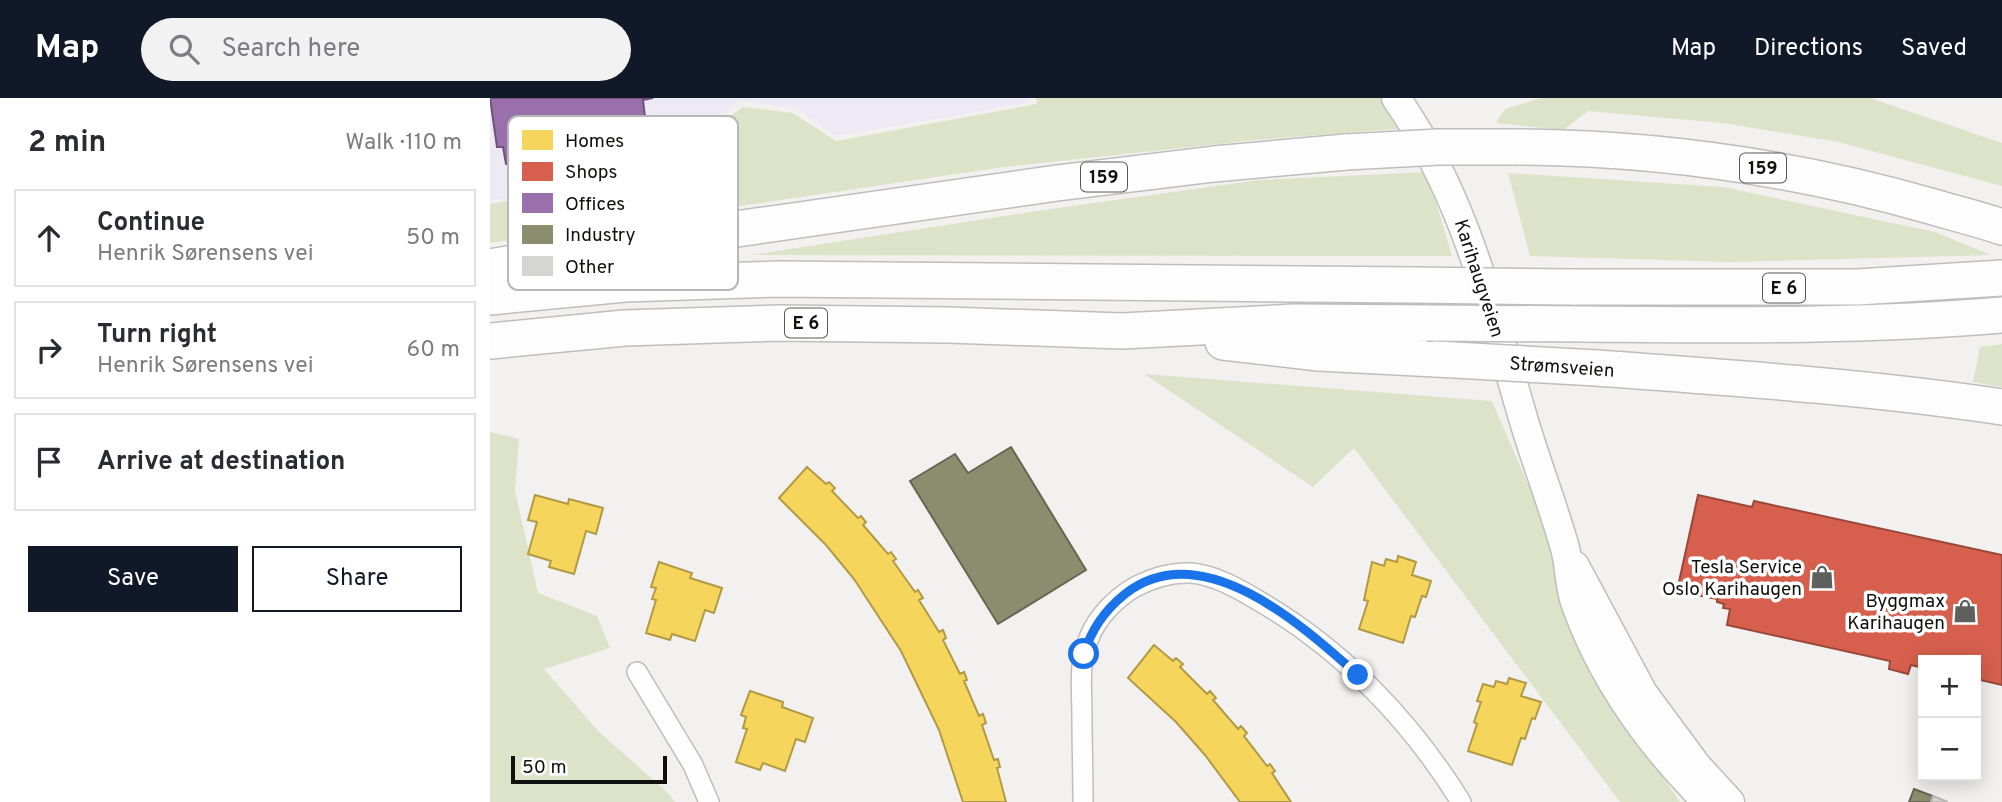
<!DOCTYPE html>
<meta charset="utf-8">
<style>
:root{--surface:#fff;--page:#f2f2f3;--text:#2b2b33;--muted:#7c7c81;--line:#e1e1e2;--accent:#111827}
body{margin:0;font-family:Overpass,sans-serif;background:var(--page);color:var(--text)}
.controls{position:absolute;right:21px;bottom:21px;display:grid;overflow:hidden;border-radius:0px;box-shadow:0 4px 18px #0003}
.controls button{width:63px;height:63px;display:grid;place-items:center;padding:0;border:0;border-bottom:2px solid var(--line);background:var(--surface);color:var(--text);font:35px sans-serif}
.scale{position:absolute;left:21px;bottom:18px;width:156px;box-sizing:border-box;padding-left:7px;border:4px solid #10100e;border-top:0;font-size:19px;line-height:24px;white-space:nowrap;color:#10100e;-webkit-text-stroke:5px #fff;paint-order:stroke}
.stop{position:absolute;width:21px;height:21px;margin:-16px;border:5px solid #1a73e8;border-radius:50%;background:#fff}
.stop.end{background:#1a73e8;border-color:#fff;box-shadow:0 2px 7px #0008}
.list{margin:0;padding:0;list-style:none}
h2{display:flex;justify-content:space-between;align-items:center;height:91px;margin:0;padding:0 28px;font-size:30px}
h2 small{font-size:23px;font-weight:400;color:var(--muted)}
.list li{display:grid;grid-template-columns:46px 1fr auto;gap:21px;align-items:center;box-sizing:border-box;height:98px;margin:0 14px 14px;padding:0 14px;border:2px solid var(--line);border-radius:0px}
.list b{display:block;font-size:26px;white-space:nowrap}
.list p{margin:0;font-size:23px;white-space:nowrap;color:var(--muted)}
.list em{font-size:23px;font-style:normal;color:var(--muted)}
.actions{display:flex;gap:14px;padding:21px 28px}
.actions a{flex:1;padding:16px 0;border:2px solid var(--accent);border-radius:0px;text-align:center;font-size:24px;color:var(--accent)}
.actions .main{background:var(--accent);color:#fff}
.icon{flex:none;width:38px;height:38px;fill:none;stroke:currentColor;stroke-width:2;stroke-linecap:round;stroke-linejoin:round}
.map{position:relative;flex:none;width:1512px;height:704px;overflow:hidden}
header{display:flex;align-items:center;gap:42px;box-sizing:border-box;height:98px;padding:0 35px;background:var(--accent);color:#fff}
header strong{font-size:33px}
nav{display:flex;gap:38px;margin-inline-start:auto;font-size:24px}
.search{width:490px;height:63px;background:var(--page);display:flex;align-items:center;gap:18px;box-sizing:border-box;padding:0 24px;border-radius:38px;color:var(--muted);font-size:26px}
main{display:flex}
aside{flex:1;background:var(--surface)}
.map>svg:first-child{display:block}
</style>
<header>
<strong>Map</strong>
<div class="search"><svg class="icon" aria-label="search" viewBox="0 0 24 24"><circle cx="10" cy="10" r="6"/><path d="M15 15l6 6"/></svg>Search here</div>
<nav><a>Map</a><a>Directions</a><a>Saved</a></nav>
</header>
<main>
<aside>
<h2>2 min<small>Walk · 110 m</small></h2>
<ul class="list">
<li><svg class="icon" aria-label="ahead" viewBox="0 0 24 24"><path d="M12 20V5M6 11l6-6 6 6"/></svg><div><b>Continue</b><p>Henrik Sørensens vei</p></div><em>50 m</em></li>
<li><svg class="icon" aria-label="right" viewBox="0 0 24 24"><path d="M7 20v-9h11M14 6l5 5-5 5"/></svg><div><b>Turn right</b><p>Henrik Sørensens vei</p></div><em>60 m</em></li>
<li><svg class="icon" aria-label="arrive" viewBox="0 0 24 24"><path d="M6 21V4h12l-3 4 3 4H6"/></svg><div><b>Arrive at destination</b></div></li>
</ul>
<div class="actions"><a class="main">Save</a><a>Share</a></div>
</aside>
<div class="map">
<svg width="1512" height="704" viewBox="0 0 1512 704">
<rect width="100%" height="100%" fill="#f2f1ef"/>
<path fill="#eeeaf5" d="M0,0H537L538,5L345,38L307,10L251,3L200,40L174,75L0,103Z"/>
<path fill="#dce3c8" d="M546,0H903L918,30L765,42L514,69L0,145V106L179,73L205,43L253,9L303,15L346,43L547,6Z
M1051,0H1380L1512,45V88L1348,44L1233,25L1098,13L1073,32L1006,25L1015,11Z
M937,74L962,158L261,157L554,112L769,82Z
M1018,75L1233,89L1445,134L1501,157L1241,164L1040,158Z
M1512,246V289L1483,284L1490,249Z
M654,276L1002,303L1151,648L1190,704H1130L864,350L823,389Z
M0,334L29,341L25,393L48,495L107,518L120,550L54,571L108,633L176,693L185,704H0Z"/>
<path fill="#f6d55c" stroke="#b19a45" stroke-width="2" d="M317,369L336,386L339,384L345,390L342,393L368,420L371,418L376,424L373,427L398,456L401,454L406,461L403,463L425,494L428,492L433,500L429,502L449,534L453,532L456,540L453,542L470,576L474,574L477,582L474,583L489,618L493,616L496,625L492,627L504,662L508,661L510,669L507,670L516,704H473L449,632L411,553L364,481L336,447L289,400Z
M45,397L78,406L79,401L113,410L106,436L96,433L84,476L59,469L61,463L38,456L47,424L38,422Z
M908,458L926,464L922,477L941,483L936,499L932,498L925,519L921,518L913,545L869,531L878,503L874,502L882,464L894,468L896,461L907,464Z
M169,464L202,475L200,480L232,490L224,515L215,512L205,543L182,536L180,542L156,535L166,502L162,501L166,490L161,489Z
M664,547L683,563L686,560L693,566L690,569L717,596L720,593L726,600L723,602L748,631L751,628L757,635L754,638L777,668L780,666L785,673L782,675L801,704H750L715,657L686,624L638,580Z
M1019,580L1036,585L1031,598L1051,604L1045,621L1042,620L1035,641L1031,640L1022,667L978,653L987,626L984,624L991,604L987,603L993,586L1004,589L1006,583L1017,586Z
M260,593L293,604L292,609L323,620L315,644L306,641L295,673L273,665L270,672L246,664L257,631L253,630L256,619L251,617Z"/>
<path fill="#d6604d" stroke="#9b483a" stroke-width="2" d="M1208,397L1262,409L1264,403L1512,457V587L1486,581V562H1433V570L1421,567L1418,576L1399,571L1400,563L1237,527L1240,511L1233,510L1234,506L1227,504V501L1187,493Z"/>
<path fill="#9970ab" stroke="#70537c" stroke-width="2" d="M0,0H163L153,2L156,28L150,29L152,47L16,66L13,49H7Z"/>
<path fill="#8c8c6e" stroke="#676751" stroke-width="2" d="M521,349L596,472L508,526L420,383L465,356L478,375Z
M1424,691L1443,698L1441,704H1419Z"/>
<path fill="#d5d5d4" stroke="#bab9b7" stroke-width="2" d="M1443,698L1458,704H1441Z"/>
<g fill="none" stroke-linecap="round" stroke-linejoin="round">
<g stroke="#bfbebd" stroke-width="22">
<path id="street" d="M147,574L203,667L219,704
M593,704C593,676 592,647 592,619C592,593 588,564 599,540C607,519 626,500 645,489C662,480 681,474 701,475C725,477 749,491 769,503C852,551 921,623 971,704"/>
</g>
<g stroke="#bfbebd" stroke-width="31">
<path id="secondary" d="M906,0C974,98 998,201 1031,313C1044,359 1062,404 1075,450C1080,468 1079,489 1086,507C1113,582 1161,648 1217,704
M1085,468L1153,595L1207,668L1240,704"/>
</g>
<g stroke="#bfbebd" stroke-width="38">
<path id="highway" d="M1028,49C1167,50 1307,70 1440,108C1464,115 1489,121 1512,129
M0,169L93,153L567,85L724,66L856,54
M1083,189H1367L1512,180
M0,199L135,186L288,181L925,187
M1095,226C1233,227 1374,229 1512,217
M0,243L135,230L289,225L459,227L632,233L804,224L937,225
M733,244L829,255L946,261
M1107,270C1243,280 1378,289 1512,309"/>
</g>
<use href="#street" stroke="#fdfdfd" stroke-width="19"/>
<use href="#secondary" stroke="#fdfdfd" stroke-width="28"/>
<use href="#highway" stroke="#fdfdfd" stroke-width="35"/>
<g stroke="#bfbebd" stroke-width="38" stroke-linecap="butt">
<path id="highway-bridge" d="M856,54L949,49H1028
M925,187L1083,189
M937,225L1095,226
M946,261L1107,270"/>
</g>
<use href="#highway-bridge" stroke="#fdfdfd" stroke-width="35"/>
</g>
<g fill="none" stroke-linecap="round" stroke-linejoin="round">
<path stroke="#1a73e8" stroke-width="9" d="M594,556C601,532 615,512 635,496C711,436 812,527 868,577"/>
</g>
<defs>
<g id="shop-bare" transform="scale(1.89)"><path d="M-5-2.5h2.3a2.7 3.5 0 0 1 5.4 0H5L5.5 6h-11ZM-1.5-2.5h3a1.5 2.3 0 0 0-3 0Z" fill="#5f5f5d" stroke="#fff" stroke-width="2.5" paint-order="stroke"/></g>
</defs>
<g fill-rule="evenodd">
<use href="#shop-bare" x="1332" y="479"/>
<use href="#shop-bare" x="1475" y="513"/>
</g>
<g text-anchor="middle" stroke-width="7" stroke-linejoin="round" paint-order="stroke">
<g fill="#fff" stroke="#585856" stroke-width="2">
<rect x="1250" y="55.5" width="46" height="29" rx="5"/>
<rect x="591" y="64.5" width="46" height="29" rx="5"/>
<rect x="1273" y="175.5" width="42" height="29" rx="5"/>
<rect x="295" y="210.5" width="42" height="29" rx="5"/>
</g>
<g font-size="18" font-weight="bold" fill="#10100e">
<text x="1273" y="76">159</text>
<text x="614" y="85">159</text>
<text x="1294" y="196">E 6</text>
<text x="316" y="231">E 6</text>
</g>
<g font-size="19" fill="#10100e" stroke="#fff">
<text transform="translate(990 180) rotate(72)" y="7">Karihaugveien</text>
<text transform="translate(1072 268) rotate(4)" y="7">Strømsveien</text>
</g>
<g font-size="19" fill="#10100e" stroke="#fff" text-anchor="end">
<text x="1312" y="475">Tesla Service<tspan x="1312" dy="22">Oslo Karihaugen</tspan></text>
<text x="1455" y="509">Byggmax<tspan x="1455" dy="22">Karihaugen</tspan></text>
</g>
</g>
<rect x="18" y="18" width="230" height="174" rx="10" fill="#fff" stroke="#b7b7b7" stroke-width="2"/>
<rect x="32" y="32" width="31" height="20" fill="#f6d55c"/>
<rect x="32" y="64" width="31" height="19" fill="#d6604d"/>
<rect x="32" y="95" width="31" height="20" fill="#9970ab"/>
<rect x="32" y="127" width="31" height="19" fill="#8c8c6e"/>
<rect x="32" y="158" width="31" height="20" fill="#d5d5d4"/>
<g font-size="19" fill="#10100e">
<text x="75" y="49">Homes</text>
<text x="75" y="80">Shops</text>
<text x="75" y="112">Offices</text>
<text x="75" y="143">Industry</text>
<text x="75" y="175">Other</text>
</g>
</svg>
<div class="controls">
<button>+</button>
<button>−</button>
</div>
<div class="scale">50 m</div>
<div class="stop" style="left:594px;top:556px"></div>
<div class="stop end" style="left:868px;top:577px"></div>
</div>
</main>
